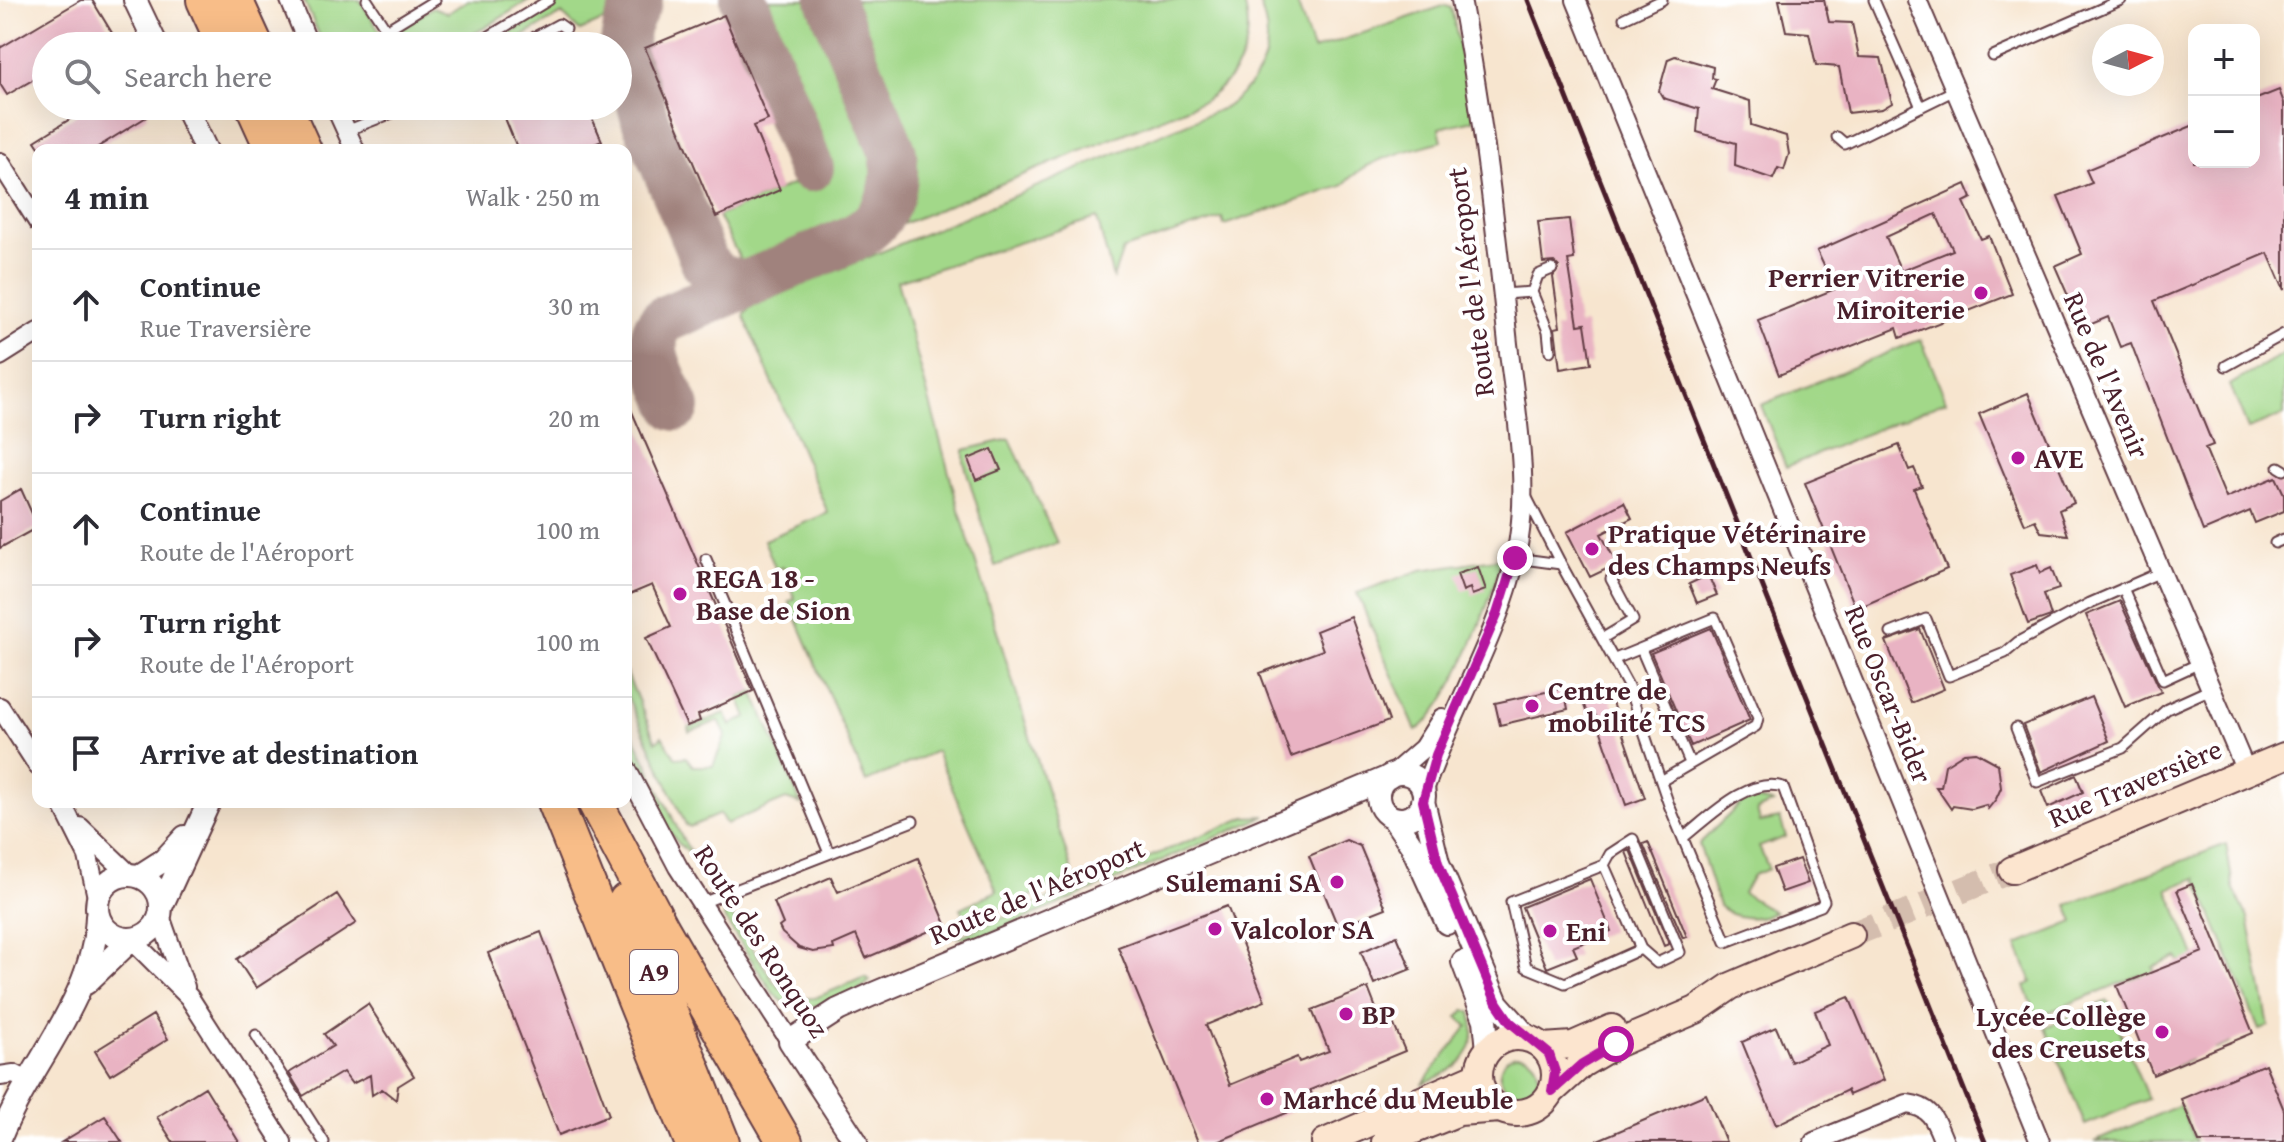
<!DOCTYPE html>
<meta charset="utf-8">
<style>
:root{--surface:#fff;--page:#f2f2f3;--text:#2b2b33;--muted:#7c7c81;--line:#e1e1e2}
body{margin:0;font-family:"Gentium Book Plus",serif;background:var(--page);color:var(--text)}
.controls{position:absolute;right:24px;top:24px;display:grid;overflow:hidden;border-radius:16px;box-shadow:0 8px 32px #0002}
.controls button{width:72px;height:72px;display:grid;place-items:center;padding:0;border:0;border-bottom:2px solid var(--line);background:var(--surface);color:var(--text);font:40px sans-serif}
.compass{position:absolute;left:2092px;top:24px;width:72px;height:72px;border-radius:50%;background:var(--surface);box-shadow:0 8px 32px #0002;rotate:84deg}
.stop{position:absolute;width:24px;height:24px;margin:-18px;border:6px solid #b5179e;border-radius:50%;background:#fff}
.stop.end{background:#b5179e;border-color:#fff;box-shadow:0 2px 8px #0008}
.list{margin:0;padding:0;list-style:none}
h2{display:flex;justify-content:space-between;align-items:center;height:104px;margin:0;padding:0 32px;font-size:34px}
h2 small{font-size:26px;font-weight:400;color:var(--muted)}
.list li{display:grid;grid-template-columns:52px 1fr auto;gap:24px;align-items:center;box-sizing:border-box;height:112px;padding:0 32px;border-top:2px solid var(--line)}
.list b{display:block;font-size:30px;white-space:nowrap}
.list p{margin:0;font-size:26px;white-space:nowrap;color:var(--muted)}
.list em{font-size:26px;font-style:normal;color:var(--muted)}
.icon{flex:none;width:44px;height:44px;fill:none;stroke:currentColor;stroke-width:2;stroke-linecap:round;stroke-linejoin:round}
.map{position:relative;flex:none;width:2284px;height:1142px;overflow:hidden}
.search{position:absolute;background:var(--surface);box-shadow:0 8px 32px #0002;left:32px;top:32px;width:600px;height:88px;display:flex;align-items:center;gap:20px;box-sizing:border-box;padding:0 28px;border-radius:44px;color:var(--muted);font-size:30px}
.panel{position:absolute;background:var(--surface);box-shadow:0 8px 32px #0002;left:32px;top:144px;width:600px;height:664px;border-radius:16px}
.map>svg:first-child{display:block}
</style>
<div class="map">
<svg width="2284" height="1142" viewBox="0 0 2284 1142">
<rect width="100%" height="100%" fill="#fff"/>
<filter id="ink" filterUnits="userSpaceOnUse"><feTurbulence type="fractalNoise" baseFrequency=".0125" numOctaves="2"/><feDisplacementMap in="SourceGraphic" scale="16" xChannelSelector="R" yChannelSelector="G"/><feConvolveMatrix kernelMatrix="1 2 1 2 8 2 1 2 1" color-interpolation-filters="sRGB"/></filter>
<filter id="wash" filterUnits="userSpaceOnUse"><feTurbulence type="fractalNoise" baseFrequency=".006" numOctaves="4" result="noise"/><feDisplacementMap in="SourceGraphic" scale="32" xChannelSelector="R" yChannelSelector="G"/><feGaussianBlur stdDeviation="1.8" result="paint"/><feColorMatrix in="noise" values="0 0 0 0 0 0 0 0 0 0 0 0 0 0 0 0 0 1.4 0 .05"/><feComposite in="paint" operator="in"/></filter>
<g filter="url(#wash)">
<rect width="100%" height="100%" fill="#f7e5cf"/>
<path fill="#a2d889" stroke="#767c5a" stroke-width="2" d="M304,0H360L389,46H324Z
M468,0H529C484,27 457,55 403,36L402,27L433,7L448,13Z
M564,0H627L612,17L580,31L562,14L506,46H489Z
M753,0H816L876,146C878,162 879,179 871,195C855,227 776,249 742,263L718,216L824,171Z
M845,0H1243C1257,42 1239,77 1204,101L900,225L913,198L914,164Z
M1258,0H1296L1313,50L1446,5L1451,7L1474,120L1439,128L1442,141C1408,151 1366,158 1342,186L1224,225L1222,218L1123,249L1113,278L1097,218L897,281L958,506L1074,878L951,930L949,926L964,915L961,908L997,891L936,751L866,782L789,601L795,599L783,567L776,570L764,540L828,513L744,316L750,307L1226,107C1264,78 1278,47 1258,0Z
M1921,339L1946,401L1786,467L1761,405Z
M2284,353V415L2248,429L2230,385Z
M1010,439L1057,543L995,566L964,462V450Z
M1502,558C1490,602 1453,706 1416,731L1357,593L1421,570Z
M626,672L656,742L662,736L676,758L686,757L693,766H713L726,735L719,721L689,732L688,728L725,713L731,725L747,717L739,697L753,691L801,804L786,799L726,824L720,814L690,827L686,825L626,694Z
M626,719L682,838L692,854C672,848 632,767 626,745C624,737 626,727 626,719Z
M1753,799L1773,803L1757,810L1760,822L1780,818L1786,837L1759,847L1769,869L1753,875L1743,893L1774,912C1757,921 1734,919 1719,906L1699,844L1742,802Z
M1266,816L975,940L957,937L1246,817Z
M2226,844L2233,887L2248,918L2269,1026L2259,1029L2196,878L2168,889L2230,1043L2216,1049L2178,957L2153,967L2190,1060L2176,1066L2140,975L2037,1017L2025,986L2032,982L2017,945L2074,922L2067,905Z
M725,905L774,982L793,999L815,998L865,977L870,981C858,993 821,1007 803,1008C791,1008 782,1002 774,994L724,918Z
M2108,1001L2148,1099L2085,1125L2045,1027Z
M1465,1010L1471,1012C1481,1052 1458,1071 1423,1083L1468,1026L1458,1017Z
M1500 1074a19 19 0 1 1 38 0a19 19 0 1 1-38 0Z
M2180,1105L2195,1142H2094Z"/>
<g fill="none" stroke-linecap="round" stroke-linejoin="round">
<path stroke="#a0827d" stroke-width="48" d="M639,0L627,25L624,43L645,120L705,263L718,278L745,284
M744,0L810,168
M676,407C665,380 640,345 663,320L854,238C888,219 898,189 893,153L830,0"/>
</g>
<g id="blocks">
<path fill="#e9b3c3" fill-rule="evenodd" d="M81,0H92L112,33L89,46H46V72L7,95L0,84V48Z
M1779,0H1824L1829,22L1852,23L1859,57L1881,58L1892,103L1882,109L1848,113L1839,67L1816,65L1809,33L1786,31Z
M724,15L768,120L753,126L780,190L716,217L645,48Z
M1675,56L1713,67L1712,78L1716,79L1712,89L1750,101L1751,125L1786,136L1789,154L1784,170L1778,168L1773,179L1735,166L1736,143L1697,132L1699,109L1663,98L1659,91L1668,59Z
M2279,90L2284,103V290L2268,253L2154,301L2213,445L2205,448L2226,498L2276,477L2284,494V511L2255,523L2250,511L2203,531L2131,343L2120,347L2108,317L2082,328L2055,266L2082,254L2058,196L2092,183L2086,170L2194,125V162H2254V100Z
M91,106H142L148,116L93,150H41L35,141Z
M500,106H587L602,141L580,150H518Z
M1966,184L1972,198L1964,202L1981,239L1989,236L2012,294L1900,338L1897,328L1779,375L1758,320L1835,289L1817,251ZM1936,214L1953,250L1901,271L1886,237Z
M1569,219L1574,259L1568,260L1578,325L1585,324L1591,364L1560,369L1555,328L1560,327L1553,277L1559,267L1554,262L1543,263L1538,222Z
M2028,393L2074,503L2059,510L2068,535L2041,532L2035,520L2025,524L1979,414Z
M626,398L753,691L698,715L700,721L687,726L646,638L671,627L652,585L626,596Z
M1899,445L1909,470L1914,468L1922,486L1914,489L1947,569L1856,609L1805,483Z
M992,449L1001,470L976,480L968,459Z
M21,489L38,527L0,548V501Z
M1624,502L1632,518L1601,534L1617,564L1590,577L1567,532Z
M2037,565L2040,573L2051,568L2059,589L2044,594L2051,616L2028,624L2010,575Z
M1478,567L1486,590L1472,595L1470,588L1463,591L1457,574Z
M1708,575L1717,595L1697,603L1689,584Z
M2120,601L2161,692L2125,707L2086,615Z
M1351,617L1389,721L1291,757L1260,673L1323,650L1316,631Z
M1711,628L1750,720L1691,746L1651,653Z
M1920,629L1944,689L1911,703L1886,641Z
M1564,688L1568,709L1500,725L1495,703Z
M1608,691L1645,798L1626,805L1595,714L1588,716L1582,700Z
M2091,697L2109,741L2041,772L2023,725Z
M1976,752L1998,764L2001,788L1996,799L1988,809L1986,805L1972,809L1953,806L1951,809L1936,787H1941L1945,765L1964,753Z
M2076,775L2083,792L2048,808L2041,791Z
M1346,840L1360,846L1386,908L1338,927L1309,856Z
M1648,842L1687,937L1683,938L1643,844Z
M1630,850L1669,944L1664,946L1626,852Z
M918,858L946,924L866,958L856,935L833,945L834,949L813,952L799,948L782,933L779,927L783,924L774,902L831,877L838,892Z
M1799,859L1808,883L1782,892L1773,868Z
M1590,879L1611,931L1573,947L1577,956L1547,968L1522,907Z
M2192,884L2253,1033L2153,1075L2117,986L2203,952L2177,890Z
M337,894L356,923L256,988L237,959Z
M1227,906L1265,1001L1206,1025L1230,1085L1297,1057L1299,1062L1329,1051L1312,1010L1368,988L1384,1029L1394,1025L1405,1051L1310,1090L1315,1101L1217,1142H1198L1118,947Z
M541,932L609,1115L559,1135L488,953Z
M1397,936L1411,969L1374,984L1361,952Z
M1849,997L1884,1080L1849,1095L1847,1090L1776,1125L1742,1042L1776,1027L1791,1062L1828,1045L1815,1011Z
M368,1004L414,1076L398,1086L396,1100L382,1089L372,1095L370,1075L352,1084L343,1072L303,1096L289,1073L333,1046L324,1034Z
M153,1015L168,1039L110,1075L95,1051Z
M2265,1064L2284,1110V1142H2199L2181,1099Z
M205,1087L239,1142H173L157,1117Z
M1706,1094L1726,1142H1593Z
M105,1116L122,1142H62Z"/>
</g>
</g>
<g filter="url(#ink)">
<use href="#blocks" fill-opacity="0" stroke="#643d44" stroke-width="2"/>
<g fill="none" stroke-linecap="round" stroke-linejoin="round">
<path stroke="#d4bdae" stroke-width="26" stroke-dasharray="26 13" stroke-linecap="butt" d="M1851,935L2012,870"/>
<g stroke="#643d44" stroke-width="13">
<path id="service" d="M367,0L397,46
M1874,0L1921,107
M1624,18L1662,0
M386,30L435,0
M473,46L549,0
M518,46L559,24L566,29
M1993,56L2121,0
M346,131L410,106
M1837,137L1845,144L1955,90
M1532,292L1548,331L1550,351
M1503,294L1532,292L1538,275L1552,269
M2226,366L2284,334
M2279,467L2284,470
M1526,496L1561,564
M2275,543L2284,539
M1515,558L1561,564L1628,686L1669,805L1726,942L1821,906L1824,901L1783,787C1749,776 1708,818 1684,837
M706,559L829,853
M2123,588L2163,680L2200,663
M1891,633L1926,619L1949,676L2005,653L2018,642L2090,603L2161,572
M1603,638L1633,620L1611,579
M1641,649L1690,763
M1615,659L1715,618L1758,718L1756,726L1661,781
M2016,728L2037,782L2123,748L2167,709L2211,689
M1604,865L1641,949L1565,983L1526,967L1511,902Z
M1604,865L1610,854L1633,839L1680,952L1657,963L1641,949
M702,903L913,821
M256,1035L324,1142"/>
</g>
<g stroke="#643d44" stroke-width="22">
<path id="minor" d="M290,0L309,46
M1576,0L2040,1142
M1917,0L2246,771
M335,106L355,150
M0,162L38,222
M0,356L38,332
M0,707L38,766
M626,768L678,867L790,1041
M1392,775L1423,748L1442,718
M1423,793C1450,713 1498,638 1516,555C1531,486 1516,413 1508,344C1496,229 1483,114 1461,0
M61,802L88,856L97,897
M80,827L129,874
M160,916L185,987
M132,940L189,997L282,1142
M0,1076L14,1074L26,1080
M1814,1142L1907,1104C1932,1107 1935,1120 1944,1142"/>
</g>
<g stroke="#643d44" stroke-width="26">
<path id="tertiary" d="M135,0L157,46
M185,106L206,150
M1378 796a23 23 0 1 1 46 0a23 23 0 1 1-46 0Z
M1423,801L1438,863L1497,1003L1528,1038
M1393,818L1412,846L1447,923
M97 907a32 32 0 1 1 64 0a32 32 0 1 1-64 0Z
M139,876L164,860L185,837
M161,907L209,802
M1463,962L1485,1020L1488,1050
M86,983L131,940
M0,1138C30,1062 94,1000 97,916
M856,1142L790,1041L838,1010L871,995L1389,777"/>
</g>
<g stroke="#643d44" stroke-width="30">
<path id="secondary" d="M2012,870L2284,756
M1479 1075a38 38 0 1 1 76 0a38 38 0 1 1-76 0Z
M1543,1047L1573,1045L1612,1028
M1552,1091L1582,1064L1616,1044L1696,1010L1731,986L1851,935
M1325,1142L1479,1075
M1385,1142L1459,1112L1500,1109"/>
</g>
<g stroke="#643d44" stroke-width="38">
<path id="motorway" d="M204,0L225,46
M235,0L256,46
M253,106L273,150
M284,106L304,150
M555,802L692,1142
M595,802L662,929L785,1142
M626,901L722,1142"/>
</g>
<use href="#service" stroke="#fff" stroke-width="9"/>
<use href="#minor" stroke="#fff" stroke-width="18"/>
<use href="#tertiary" stroke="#fff" stroke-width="22"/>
<use href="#secondary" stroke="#fce5cf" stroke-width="26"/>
<use href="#motorway" stroke="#f8bd88" stroke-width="34"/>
<path stroke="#4a1f2b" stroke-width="5" d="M1528,0L1985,1142"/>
</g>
</g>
<g fill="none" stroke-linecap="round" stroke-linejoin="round" filter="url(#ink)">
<path stroke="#b5179e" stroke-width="10" d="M1515,558L1497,614L1436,755L1423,801L1438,863L1497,1003L1510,1022L1549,1054L1555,1072L1552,1091L1582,1064L1616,1044"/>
</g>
<g fill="#b5179e" stroke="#fff" stroke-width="3">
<circle cx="1981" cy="293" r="8"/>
<circle cx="2018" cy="458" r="8"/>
<circle cx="1592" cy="549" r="8"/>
<circle cx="680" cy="594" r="8"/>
<circle cx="1532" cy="706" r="8"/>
<circle cx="1337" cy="882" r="8"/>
<circle cx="1215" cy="929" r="8"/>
<circle cx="1550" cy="931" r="8"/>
<circle cx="1346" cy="1014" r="8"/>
<circle cx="2162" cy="1032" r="8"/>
<circle cx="1267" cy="1099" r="8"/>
</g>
<g text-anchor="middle" stroke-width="8" stroke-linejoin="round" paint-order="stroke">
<rect fill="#fff" stroke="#80626b" stroke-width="2" x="630" y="950" width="48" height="44" rx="6"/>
<g font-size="26" font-weight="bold" fill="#4a1f2b">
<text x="654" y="981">A9</text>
</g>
<g font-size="28" font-weight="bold" fill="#4a1f2b" stroke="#fff" text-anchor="start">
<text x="1965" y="287" text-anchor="end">Perrier Vitrerie<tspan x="1965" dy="32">Miroiterie</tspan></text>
<text x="2034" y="468">AVE</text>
<text x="1608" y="543">Pratique Vétérinaire<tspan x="1608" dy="32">des Champs Neufs</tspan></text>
<text x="696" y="588">REGA 18 -<tspan x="696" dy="32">Base de Sion</tspan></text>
<text x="1548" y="700">Centre de<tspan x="1548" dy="32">mobilité TCS</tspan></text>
<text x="1321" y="892" text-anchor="end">Sulemani SA</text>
<text x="1231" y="939">Valcolor SA</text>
<text x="1566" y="941">Eni</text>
<text x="1362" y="1024">BP</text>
<text x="2146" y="1026" text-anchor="end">Lycée-Collège<tspan x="2146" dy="32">des Creusets</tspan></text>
<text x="1283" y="1109">Marhcé du Meuble</text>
</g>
<g font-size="28" fill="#4a1f2b" stroke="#fff">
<text transform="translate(1470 282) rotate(-97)" y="10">Route de l'Aéroport</text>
<text transform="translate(2107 375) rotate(67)" y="10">Rue de l'Avenir</text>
<text transform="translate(1889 694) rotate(68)" y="10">Rue Oscar-Bider</text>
<text transform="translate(2135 783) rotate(-23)" y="10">Rue Traversière</text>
<text transform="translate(1037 891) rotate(-23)" y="10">Route de l'Aéroport</text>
<text transform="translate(762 941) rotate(57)" y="10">Route des Ronquoz</text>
</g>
</g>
</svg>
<div class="controls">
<button>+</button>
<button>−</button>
</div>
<svg class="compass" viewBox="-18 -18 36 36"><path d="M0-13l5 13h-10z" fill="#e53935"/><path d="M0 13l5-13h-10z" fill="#7c7c81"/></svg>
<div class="stop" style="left:1616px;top:1044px"></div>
<div class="stop end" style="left:1515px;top:558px"></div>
<div class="search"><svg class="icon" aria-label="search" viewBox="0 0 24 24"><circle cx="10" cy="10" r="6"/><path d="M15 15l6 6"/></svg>Search here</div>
<section class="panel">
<h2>4 min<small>Walk · 250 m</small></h2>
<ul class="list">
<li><svg class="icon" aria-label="ahead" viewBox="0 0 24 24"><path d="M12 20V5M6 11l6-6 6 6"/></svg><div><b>Continue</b><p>Rue Traversière</p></div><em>30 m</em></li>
<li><svg class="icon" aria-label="right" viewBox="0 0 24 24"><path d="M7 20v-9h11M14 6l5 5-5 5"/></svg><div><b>Turn right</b></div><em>20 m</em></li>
<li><svg class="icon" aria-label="ahead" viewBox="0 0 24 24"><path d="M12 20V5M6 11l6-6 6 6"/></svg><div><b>Continue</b><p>Route de l'Aéroport</p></div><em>100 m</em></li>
<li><svg class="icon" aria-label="right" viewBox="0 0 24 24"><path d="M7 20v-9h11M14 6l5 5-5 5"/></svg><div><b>Turn right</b><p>Route de l'Aéroport</p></div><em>100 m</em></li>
<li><svg class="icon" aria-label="arrive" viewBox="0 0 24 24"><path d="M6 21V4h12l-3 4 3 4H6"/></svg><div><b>Arrive at destination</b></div></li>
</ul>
</section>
</div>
